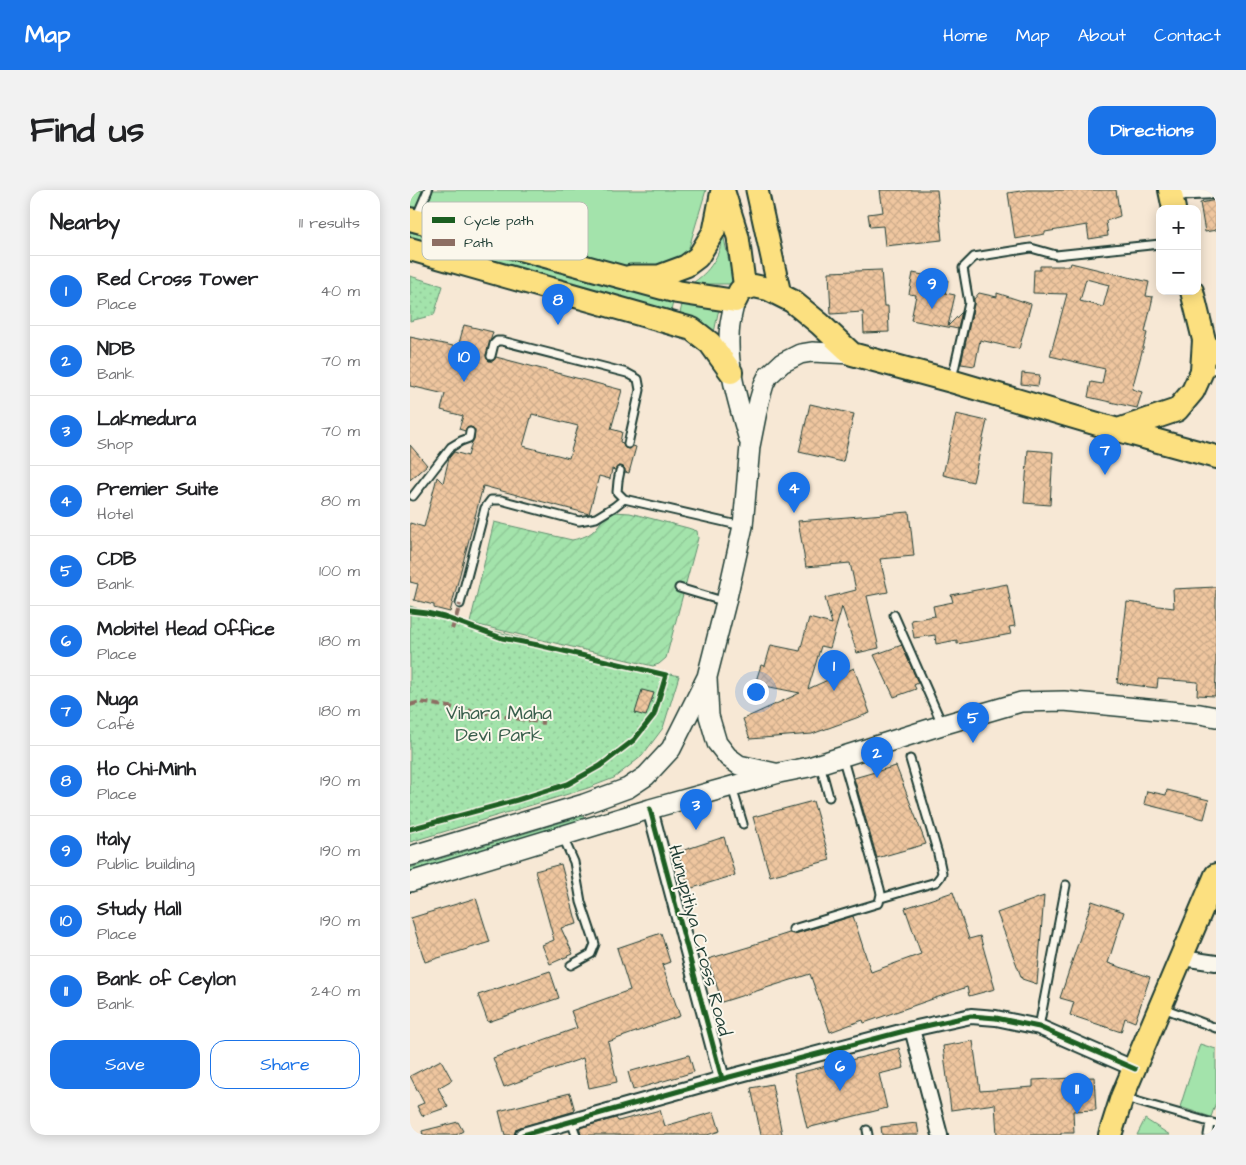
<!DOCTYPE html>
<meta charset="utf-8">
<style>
:root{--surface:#fff;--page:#f2f2f2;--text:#202124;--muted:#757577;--line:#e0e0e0;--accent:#1a73e8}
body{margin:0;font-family:"Architects Daughter",sans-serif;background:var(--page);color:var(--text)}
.controls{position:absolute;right:15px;top:15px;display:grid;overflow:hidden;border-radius:10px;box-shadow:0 2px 12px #0003}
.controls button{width:45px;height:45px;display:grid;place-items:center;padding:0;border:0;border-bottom:1px solid var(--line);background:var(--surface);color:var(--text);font:25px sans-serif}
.you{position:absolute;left:345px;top:501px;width:18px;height:18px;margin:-12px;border:4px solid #fff;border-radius:50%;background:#1a73e8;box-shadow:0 0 0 8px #1a73e833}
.badge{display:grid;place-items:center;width:32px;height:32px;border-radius:50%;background:var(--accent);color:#fff;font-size:16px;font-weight:700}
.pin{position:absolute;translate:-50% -41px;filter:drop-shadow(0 1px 2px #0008)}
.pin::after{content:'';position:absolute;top:26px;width:18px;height:15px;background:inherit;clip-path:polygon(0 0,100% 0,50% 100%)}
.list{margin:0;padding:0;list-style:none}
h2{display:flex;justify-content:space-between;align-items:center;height:65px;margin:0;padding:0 20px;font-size:21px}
h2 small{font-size:16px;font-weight:400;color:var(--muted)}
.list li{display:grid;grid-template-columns:32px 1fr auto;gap:15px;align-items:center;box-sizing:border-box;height:70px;padding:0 20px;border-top:1px solid var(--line)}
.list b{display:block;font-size:19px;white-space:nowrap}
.list p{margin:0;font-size:16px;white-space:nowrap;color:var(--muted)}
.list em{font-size:16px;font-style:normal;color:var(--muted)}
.actions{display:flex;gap:10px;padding:15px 20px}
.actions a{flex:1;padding:11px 0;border:1px solid var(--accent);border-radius:15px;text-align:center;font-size:18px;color:var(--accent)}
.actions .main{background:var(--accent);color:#fff}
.map{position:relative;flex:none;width:806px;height:945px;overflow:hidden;border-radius:15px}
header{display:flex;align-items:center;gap:30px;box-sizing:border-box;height:70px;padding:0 25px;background:var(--accent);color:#fff}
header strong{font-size:24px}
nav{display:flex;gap:28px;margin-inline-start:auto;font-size:18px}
.intro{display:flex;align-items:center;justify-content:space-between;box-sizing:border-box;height:120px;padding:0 30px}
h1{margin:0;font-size:35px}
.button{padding:12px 22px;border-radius:15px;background:var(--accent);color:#fff;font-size:18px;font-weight:700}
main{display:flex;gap:30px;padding:0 30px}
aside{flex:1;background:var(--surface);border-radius:15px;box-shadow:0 2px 12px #0003}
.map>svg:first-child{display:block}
</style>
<header>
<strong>Map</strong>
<nav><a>Home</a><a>Map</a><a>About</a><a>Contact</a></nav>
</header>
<div class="intro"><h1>Find us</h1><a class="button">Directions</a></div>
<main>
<aside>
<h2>Nearby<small>11 results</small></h2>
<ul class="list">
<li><span class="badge">1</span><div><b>Red Cross Tower</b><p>Place</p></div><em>40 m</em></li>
<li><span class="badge">2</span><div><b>NDB</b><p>Bank</p></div><em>70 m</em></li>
<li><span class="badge">3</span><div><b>Lakmedura</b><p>Shop</p></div><em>70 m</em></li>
<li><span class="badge">4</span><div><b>Premier Suite</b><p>Hotel</p></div><em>80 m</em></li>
<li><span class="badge">5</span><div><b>CDB</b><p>Bank</p></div><em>100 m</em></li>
<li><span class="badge">6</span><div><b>Mobitel Head Office</b><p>Place</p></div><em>180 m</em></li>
<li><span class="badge">7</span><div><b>Nuga</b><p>Café</p></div><em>180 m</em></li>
<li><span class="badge">8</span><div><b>Ho Chi-Minh</b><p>Place</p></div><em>190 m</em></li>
<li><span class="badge">9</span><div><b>Italy</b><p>Public building</p></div><em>190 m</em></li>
<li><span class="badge">10</span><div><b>Study Hall</b><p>Place</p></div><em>190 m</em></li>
<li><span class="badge">11</span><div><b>Bank of Ceylon</b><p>Bank</p></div><em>240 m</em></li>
</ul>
<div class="actions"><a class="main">Save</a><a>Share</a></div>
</aside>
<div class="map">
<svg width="806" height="945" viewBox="0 0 806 945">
<defs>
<pattern id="park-dots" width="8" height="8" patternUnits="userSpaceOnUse" patternTransform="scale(1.25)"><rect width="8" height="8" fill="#a3e3ab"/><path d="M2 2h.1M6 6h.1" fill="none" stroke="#8cc494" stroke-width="1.8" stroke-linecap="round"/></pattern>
<pattern id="garden-furrows" width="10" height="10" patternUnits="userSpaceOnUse" patternTransform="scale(1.25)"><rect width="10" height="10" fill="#a3e3ab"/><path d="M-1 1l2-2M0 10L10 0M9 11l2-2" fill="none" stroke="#8cc494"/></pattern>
<pattern id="building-cross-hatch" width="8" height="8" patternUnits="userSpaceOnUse" patternTransform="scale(1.25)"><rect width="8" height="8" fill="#efc69f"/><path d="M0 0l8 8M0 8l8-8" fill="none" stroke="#ccab8a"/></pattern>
</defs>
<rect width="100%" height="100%" fill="#f7e8d5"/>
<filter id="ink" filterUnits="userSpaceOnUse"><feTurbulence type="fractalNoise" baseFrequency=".02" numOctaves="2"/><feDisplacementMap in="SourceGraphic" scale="10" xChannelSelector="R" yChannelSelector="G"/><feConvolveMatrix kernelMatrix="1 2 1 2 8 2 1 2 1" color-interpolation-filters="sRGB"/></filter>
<g filter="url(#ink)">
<path fill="#a3e3ab" stroke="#619070" d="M0,0H296L278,61L245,81L200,75L0,20Z
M0,42L263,112L261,121L0,50Z
M313,44L324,94H281C300,82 310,66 313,44Z
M272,115C285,117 297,119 311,117L308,123L304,143L283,128L270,123Z
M173,626L174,632L0,684V678Z
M790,854L806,859V912L801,927L770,917Z
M735,929L760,945H727Z"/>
<path fill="url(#park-dots)" stroke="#619070" d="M0,86L33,96L24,125L0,131Z
M0,416L59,435L269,486L253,538L232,566L204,588L178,598L0,652Z"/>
<path fill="url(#garden-furrows)" stroke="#619070" d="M204,322L220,323L278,338L287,341L288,348L256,468L249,474L243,476L60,433L84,332L162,350C172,348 181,345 187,337C195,328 191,326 204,322Z"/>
<path fill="url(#building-cross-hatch)" stroke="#1f3d34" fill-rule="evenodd" d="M470,0H527L532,50L475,56L473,36L460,37L458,24L473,22Z
M617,0H706L710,26L696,31L698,46L679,49L677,35L635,42V44L605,49L598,3Z
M806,10V40L795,42L790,13Z
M661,73L739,92L736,106L743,107L735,142L737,143L722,199L732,202L727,218L678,207L681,192L692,194L695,179L640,166L657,104L623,103L624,80H630V76H660ZM676,89L699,95L693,117L670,111Z
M471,80L474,116H478L479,142L454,143L453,122L421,124L419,82Z
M503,83L538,90L535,103L545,105L538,136L552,122L548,139L501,130L506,105L499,104Z
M569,103L587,107V103L621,114L609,159L570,150L565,176L551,174L564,114V109Z
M54,135L83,142L76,165L77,169L79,171H83L86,167L212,200L201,239L212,242L210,252L213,253L215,258L219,259L223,256L226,257L219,283L215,282V279L213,277L209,276L205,280L202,279L200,289L189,286L179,324L73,296L40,422L24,418V415L4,410L8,394L0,392V333L14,337L27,287L33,293L39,268L44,262L58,266L62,252L64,249L65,241L63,238L60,237L56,238L55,241L49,239L53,226L31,220L35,204L0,196V147L48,157ZM122,224L168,236L159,268L113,256Z
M612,183L630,185L628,196L611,194Z
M400,214L444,224L433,272L389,262Z
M546,224L577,231L563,292L533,285Z
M0,255L17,275L0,290Z
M618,260L643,262L640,315L614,313Z
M499,322L504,366L470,369L478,402L457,406L469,458L447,463L432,417L420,458L411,456L398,499L444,478L460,523L402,544L340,549L333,529L390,503L345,494L351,475L355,476L361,455L390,461L399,428L422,434L415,408L446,400L440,373L396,377L388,331Z
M597,394L605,436L599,437L601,444L547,454V450L526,454L525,445L504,448L501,430L525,426L523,416L543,412L541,405Z
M806,397V485L805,506L787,505L788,492L748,489L747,498L707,493L717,412L764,418L763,399Z
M492,455L508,493L504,495L506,499L484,507L464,465Z
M232,500L244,503L236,526L225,523Z
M486,576L516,654L467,668L444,588Z
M757,600L799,610L794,629L734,614L737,601L756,605Z
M403,611L420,670L360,686L343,627Z
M314,647L325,685L279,699L268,662Z
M151,674L167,734L151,738L163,764L140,774L132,755L144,750L125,681Z
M543,702L559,749L570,746L585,799L559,806L557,797L454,833L453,830L420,842L400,784L312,812L298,769L342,756V755L379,743L385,744L443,726L461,782L511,764L495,718Z
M634,706L627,794L612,789L587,723Z
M66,708L80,752L15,772L1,728Z
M682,711L714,722L698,773L740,787L725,832L715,828L711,842L660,825L664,812L650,808Z
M251,743L260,772L252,775L270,826L198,852L207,892L179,898L173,868L94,897L83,868L167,838L161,821L220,800L207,758Z
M140,781L149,808L78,832L68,805Z
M563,851L570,901L623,897V890L684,887L686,920L663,921L664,943H651V945H587L585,914L541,920L533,856Z
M489,858L494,878L469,884L477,918L397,938L384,884Z
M279,865L284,882L223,900L218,882Z
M31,870L42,890L28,898L38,917L12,926L7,916L14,913L0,886Z
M362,894L372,944L365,945H351L341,898Z
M160,903L165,921L111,937L106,939L104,945H95L89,921Z
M250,920L255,936L304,922L310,941L297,945H171L169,938L206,928L208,931Z
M48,932L53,941L46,945H13L12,941Z
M507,933L509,945H472L471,937Z"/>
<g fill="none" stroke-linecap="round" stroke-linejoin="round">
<g stroke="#1f3d34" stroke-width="11">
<path id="service" d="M6,28L18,0
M81,166L84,154L87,151H92L217,183L228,189L230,200L218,254
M805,180H806
M542,189L559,113L553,78L564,67L621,58L646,65L750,54
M210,281L208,291L207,302L214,309
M3,306L41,257L51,251L59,248L60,242
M269,398L316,412
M50,414L75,318L81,310H91L169,331L186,328L204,317L214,309L332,336
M484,425L532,534
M410,574L419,607
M322,597L333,634
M153,647L164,672L171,712L185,754L181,764L161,775
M471,708L526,692L530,687L532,683L528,664L500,569
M383,739L469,713L471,704L470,699L432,566
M753,818L806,838
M629,837L656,695
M715,908L806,934
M161,931L166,945
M457,940L458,945
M798,945L800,933"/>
</g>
<g stroke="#1f3d34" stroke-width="18">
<path id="minor" d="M240,619L312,889
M772,768L806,773
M502,839L530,945
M113,945L312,889L502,839L561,826L586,828L629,837L725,879"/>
</g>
<g stroke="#1f3d34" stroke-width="20">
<path id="tertiary" d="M761,2L806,0"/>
</g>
<g stroke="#1f3d34" stroke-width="22">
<path id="secondary" d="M325,111C323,119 321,127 320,134C315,174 328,212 339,250
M297,488L299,526L307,553L318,567L329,575L365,583
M0,666L174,614L218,598L236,586L261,559L297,487L316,412L333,336L340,256L349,211L354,194L358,186L372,173L390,164L402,162L442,164
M0,692L240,619L369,583L399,577L532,535L611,512L654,511L790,524L806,527"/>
</g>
<g stroke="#1f3d34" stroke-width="25">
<path id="primary" d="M347,0L370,104
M314,2L328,47L335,99
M221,86H249L276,76L288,67L304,41L312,0"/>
</g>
<g stroke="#1f3d34" stroke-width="26">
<path id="trunk" d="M760,0L764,19
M0,29L267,102L325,111L330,101L335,99L344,96L358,99L382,111L410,134L442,164L541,191L708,240L806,267
M0,59L282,139L300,153L321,182
M782,101L794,150L799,163
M708,240L767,220L783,201L792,181L794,150
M700,945L712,907L806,685"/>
</g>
<use href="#service" stroke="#fbf7ec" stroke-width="7"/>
<use href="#minor" stroke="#fbf7ec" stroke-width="14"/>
<use href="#tertiary" stroke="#fbf7ec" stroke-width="16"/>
<use href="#secondary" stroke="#fbf7ec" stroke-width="19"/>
<use href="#primary" stroke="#fce080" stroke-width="21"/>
<use href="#trunk" stroke="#fce080" stroke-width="22"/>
<path stroke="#8d6e63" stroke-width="4" stroke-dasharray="8 4" stroke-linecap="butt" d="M42,439L45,431L50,414
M0,515L10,512L134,533"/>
<g stroke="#fbf7ec" stroke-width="8">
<path id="cycleway" d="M0,421L17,423L34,427L92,448L128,455L256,485L244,525L224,550L190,576L158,594L107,610L0,639
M240,619L312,889
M113,945L312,889L502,839L561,826L586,828L629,837L725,879"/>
</g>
<use href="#cycleway" stroke="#1b5e20" stroke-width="5"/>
</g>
</g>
<g text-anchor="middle" stroke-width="4" stroke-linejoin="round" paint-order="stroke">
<g font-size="19" fill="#395e4c" stroke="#fbf7ec">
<text x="89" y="529">Vihara Maha<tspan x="89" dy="22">Devi Park</tspan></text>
</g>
<g font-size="19" fill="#1f3d34" stroke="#fbf7ec">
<text transform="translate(291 750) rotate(75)" y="7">Hunupitiya Cross Road</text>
</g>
</g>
<rect x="12" y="12" width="166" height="58" rx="8" fill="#fbf7ec" stroke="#b9bfb5" stroke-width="1"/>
<rect x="22" y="27" width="23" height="6" fill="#1b5e20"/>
<rect x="22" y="49" width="23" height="7" fill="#8d6e63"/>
<g font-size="14" fill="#1f3d34">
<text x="54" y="35">Cycle path</text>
<text x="54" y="57">Path</text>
</g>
</svg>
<div class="controls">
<button>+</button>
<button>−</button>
</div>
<div class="you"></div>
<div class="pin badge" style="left:424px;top:501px">1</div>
<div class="pin badge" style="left:467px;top:588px">2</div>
<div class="pin badge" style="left:286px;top:640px">3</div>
<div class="pin badge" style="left:384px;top:323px">4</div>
<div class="pin badge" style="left:563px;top:553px">5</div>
<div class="pin badge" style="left:430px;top:901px">6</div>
<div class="pin badge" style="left:695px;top:285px">7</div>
<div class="pin badge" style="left:148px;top:135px">8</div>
<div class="pin badge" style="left:522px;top:119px">9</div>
<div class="pin badge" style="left:54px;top:192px">10</div>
<div class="pin badge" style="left:667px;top:924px">11</div>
</div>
</main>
